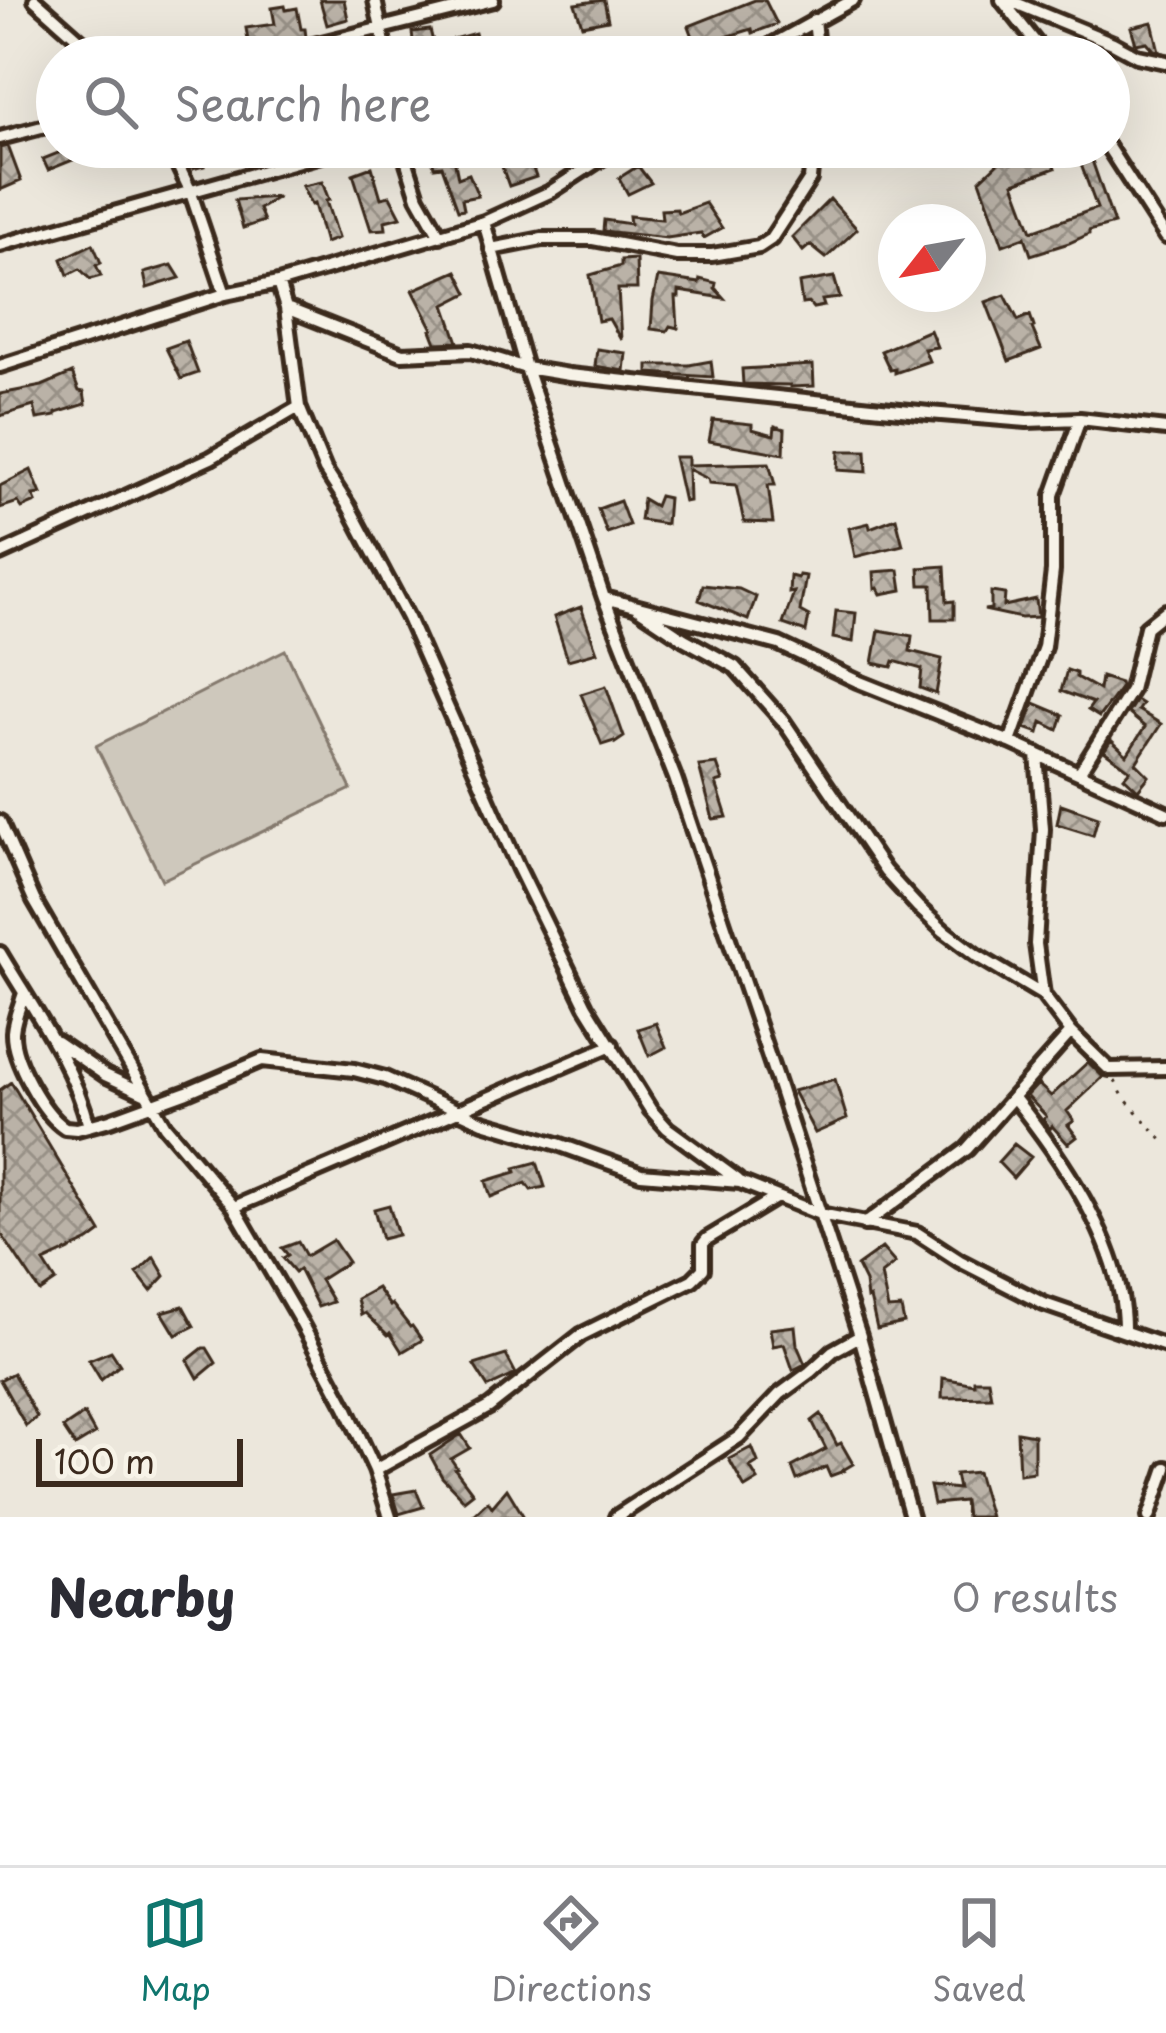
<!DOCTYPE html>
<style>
:root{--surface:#fff;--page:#f7f7f7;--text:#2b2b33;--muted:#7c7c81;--line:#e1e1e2;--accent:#0f766e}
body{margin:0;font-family:"Playpen Sans",sans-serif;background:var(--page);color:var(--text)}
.compass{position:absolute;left:878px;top:204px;width:108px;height:108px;border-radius:50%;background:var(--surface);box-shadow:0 12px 48px #0002;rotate:239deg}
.scale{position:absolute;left:36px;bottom:30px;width:207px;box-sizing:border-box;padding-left:12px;border:6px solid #3b2a1e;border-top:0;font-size:33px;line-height:42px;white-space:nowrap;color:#3b2a1e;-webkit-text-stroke:9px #f7f3e8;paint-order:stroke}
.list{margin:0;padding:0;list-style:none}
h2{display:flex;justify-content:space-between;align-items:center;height:156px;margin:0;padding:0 48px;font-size:51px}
h2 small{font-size:39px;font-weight:400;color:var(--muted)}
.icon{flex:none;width:66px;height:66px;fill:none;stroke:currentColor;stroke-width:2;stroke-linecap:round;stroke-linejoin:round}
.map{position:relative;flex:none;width:1166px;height:1517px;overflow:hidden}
.search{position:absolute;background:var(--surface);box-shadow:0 12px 48px #0002;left:36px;right:36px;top:36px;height:132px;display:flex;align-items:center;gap:30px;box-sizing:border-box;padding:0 42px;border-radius:66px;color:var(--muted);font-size:45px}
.sheet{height:348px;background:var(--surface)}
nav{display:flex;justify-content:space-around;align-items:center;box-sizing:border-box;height:168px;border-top:3px solid var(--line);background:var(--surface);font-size:33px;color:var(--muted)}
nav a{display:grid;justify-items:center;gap:6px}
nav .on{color:var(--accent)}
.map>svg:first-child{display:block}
</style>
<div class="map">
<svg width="1166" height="1517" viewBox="0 0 1166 1517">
<defs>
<pattern id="building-cross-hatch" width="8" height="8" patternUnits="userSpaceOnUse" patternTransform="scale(3)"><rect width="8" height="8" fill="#bab2a7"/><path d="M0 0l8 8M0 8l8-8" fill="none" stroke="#989187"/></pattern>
</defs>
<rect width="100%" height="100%" fill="#ece7dc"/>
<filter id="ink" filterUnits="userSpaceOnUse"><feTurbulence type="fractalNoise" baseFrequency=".00833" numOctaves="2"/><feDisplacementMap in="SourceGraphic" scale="24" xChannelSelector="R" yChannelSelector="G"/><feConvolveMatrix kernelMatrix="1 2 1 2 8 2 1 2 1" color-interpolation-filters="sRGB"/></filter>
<g filter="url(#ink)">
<path fill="#cec8bc" stroke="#84796d" stroke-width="3" d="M285,650L351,789L162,880L96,746Z"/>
<path fill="url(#building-cross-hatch)" stroke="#3b2a1e" stroke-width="3" d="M320,0H344L348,19L327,25Z
M604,0L608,20L582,25L575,4Z
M755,0H765L777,24L753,33L752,29L713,41L714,44L698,50L689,26Z
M285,6L286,10L297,8L301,29H305L306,37L278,44L249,47L246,28L275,24L272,8Z
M1152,22L1159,51L1154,50L1147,42L1136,44L1131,27Z
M430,30L437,57H415L412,32Z
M475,33L481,57H458L453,39Z
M8,146L21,181L0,190V148Z
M73,147H80L83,156L48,170L43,159Z
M186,147H237V151L202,160L204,166L193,169Z
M1088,149L1114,224L1089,231V234L1069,243L1031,255L1025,237L1003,245L980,180L998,163L1014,158L1016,162L1049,151L1055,168L1014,183L1032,231L1097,208L1076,151Z
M453,153L458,178L469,174L478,196L462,199L464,209L458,210L442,166L434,167L432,157Z
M528,155L536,177L509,186L501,164Z
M638,166L651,183L628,194L619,178Z
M372,167L381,198L390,196L401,217L385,221L386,229L371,230L353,174Z
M322,182L329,200L326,201L338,238L325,243L314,204L311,205L302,186Z
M278,197L259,209L264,221L243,228L235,200Z
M830,199L857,229L826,258L810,245L803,251L792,237Z
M705,203L722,228L704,238L701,233L667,238L603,231L604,220L630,224L629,216L662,219L661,210L677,209L678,213Z
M93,244L101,263L96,265L101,276L90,279L80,269L68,275L62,259Z
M636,259L637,289H618L621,340L609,319L598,321L590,275L621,266V260Z
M172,265L180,278L147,288L144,273Z
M457,271L468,293L445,305L458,342L436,343L431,330L433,329L413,290Z
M658,277L699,283L700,279L716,283L715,288L724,298L679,291V297H676L678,328L670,326L667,331L651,329L653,301Z
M834,277L840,298L822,300L824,306L813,308L809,303L802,304L799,283Z
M1005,295L1018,320L1030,315L1034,327L1032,328L1041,349L1009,361L986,302Z
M930,330L937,347L924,349L929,361L895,373V369L890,370L881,351Z
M186,341L198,373L181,379L166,348Z
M597,349L626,353L624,371L595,366Z
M711,361L713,377L648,373V365H689Z
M813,365L814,386L790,387V385L743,384L742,369Z
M72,373L79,391L84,392L86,404L56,413V416L37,419L34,406L0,416V394L42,386Z
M713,420L752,424V429L774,435L775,426L785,429L784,454L709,441Z
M839,451H866L867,472L838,470Z
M674,457H688V465L769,463L775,485H768L773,523L744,522L736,485L709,483L708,479L688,469L689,501L684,502Z
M31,470L41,494L33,495L36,502L22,508L18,502L0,508V486Z
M659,496L668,498L666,524L640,520L643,499L655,506Z
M620,501L629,525L607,533L598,509Z
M896,518L903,545L855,557L849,528L869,523L870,528Z
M945,566L947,602L954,601V619H933L932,585H920L919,568Z
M899,570L902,590L881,594L878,588L875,589L874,572Z
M799,575L806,576L800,611L809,616L806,632L783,624L794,592L789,593L790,576L798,578Z
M703,585L739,589L756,597L748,620L699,600Z
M991,592L1005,594L1004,606L1036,599L1038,617L1021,618L984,610L991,609Z
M581,607L597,652L568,660L554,617Z
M836,611L856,613L853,642L833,638Z
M879,630L912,636L910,651L942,659L936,694L920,688L922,669L894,661L892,667L873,663Z
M1067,670L1076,673V677L1099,690L1101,677L1120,683L1121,687L1099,717L1088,710L1093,703L1061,691Z
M606,686L624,737L615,743L614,741L602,745L581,694Z
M1136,700L1142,704L1138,710L1161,724L1136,763L1149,776L1138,790L1124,777L1130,770L1104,751L1111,740L1127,755L1145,727L1128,713Z
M1034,703L1063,715L1058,730L1042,722L1039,733L1025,728Z
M717,764L723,781L716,783L727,817L713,819L699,766Z
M1061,804L1098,817L1093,835L1057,824Z
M656,1023L666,1047L649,1056L638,1029Z
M1088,1062L1103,1077L1067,1111L1074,1121L1068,1125L1077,1137L1068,1144L1052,1126L1050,1129L1043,1120L1046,1116L1027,1096L1038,1084L1051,1096Z
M835,1079L847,1119L815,1133L793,1091Z
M11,1082L101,1232L89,1241L44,1262L56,1281L40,1292L0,1232V1090Z
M1014,1144L1031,1157L1013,1178L998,1162Z
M537,1162L545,1187L531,1190L526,1183L491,1197L486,1181L516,1172L515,1168Z
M389,1205L398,1235L382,1239L374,1209Z
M333,1240L348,1262L320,1280L333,1302L318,1307L299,1269L295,1272L283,1258L288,1255L282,1248L298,1242L306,1256Z
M882,1248L895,1263L881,1274L888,1309L901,1308L904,1323L877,1329L870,1298L867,1299L865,1282L857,1266Z
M154,1257L165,1276L151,1291L137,1273Z
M377,1288L390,1306L392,1304L410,1327L412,1326L422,1340L402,1352L390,1333L388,1335L365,1313L361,1315L357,1299Z
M183,1306L194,1326L176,1335L162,1312Z
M795,1326L797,1345L805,1364L793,1370L784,1344L773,1346L770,1329Z
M203,1348H207L216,1363L198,1378L188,1360Z
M111,1351L120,1365L101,1380L89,1360Z
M506,1355L516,1374L488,1387L474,1365Z
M13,1373L37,1417L26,1426L0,1380Z
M943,1378L974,1384V1380H988L991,1397L942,1398Z
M84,1414L95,1434L75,1446L63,1428Z
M821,1414L837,1445L841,1443L853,1464L843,1470L844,1471L830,1476L826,1467L797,1480L792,1467L826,1449L812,1421Z
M1017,1432L1034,1435V1472L1019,1474Z
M461,1434L470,1448L451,1459L457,1468L455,1469L473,1493L464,1500L442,1477L430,1455Z
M752,1447L758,1462L750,1467L758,1480L745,1488L729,1459Z
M977,1472L990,1517H966L964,1501L934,1504L930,1486L958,1489L955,1474Z
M507,1489L524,1517H471L488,1501L492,1507Z
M416,1490L423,1507L399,1514L393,1494Z"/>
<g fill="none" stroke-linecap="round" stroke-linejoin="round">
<g stroke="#3b2a1e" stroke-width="20">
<path id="minor" d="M35,0L99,57
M375,0L387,57
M1002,0L1047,57
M1008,0L1113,43L1137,56L1166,62
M814,20L818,57
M266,57L493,0
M750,57L853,0
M0,138L57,123
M169,147L190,190L225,294
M402,147L418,197L440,236
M1108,147L1166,237
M484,222L526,368L604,598L675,778L779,1087L860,1336L911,1517
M0,245L349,147
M491,249L542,239H593L677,255H712L759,247L771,239L810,179L813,147
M278,283L286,308L299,407L325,470L349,507L408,618L518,867L586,1006L650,1109L667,1128L738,1180
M286,308L402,354L471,351L526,368L569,375L929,413L1027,421L1080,419L1166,429
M0,366L225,294L278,283L484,222L550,192L619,147
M0,554L211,458L299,407
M604,598L779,644L857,681L1010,742L1166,813
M636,607L684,639L735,667L784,722L885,871L918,907L944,931L976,955L1043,995L1071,1032L1109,1069L1166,1068
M1010,742L1044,647L1053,571V495L1080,419
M1037,754L1043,829L1036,944L1043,995
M1079,773L1131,690L1146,627L1166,611
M0,822L34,900L165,1126L234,1207L299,1319L346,1407L375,1470L390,1517
M0,953C33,1009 73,1063 89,1126
M24,993C20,1006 14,1019 13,1032C12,1059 43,1114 65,1128L77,1129L110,1120L187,1092L262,1060L354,1070L385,1078L483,1122L558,1144L641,1174L740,1182L820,1214L917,1233L960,1261L1044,1304L1166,1346
M57,1042L105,1075L144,1093
M1014,1098C1063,1159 1125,1250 1124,1330
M234,1207L612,1045
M865,1224L967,1149L1071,1032
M375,1470L489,1407L581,1335L692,1280L703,1269V1244L707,1239L777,1197
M616,1517L739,1437L780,1394L810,1372L833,1351L860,1336
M1149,1517L1166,1468"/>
</g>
<path stroke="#3b2a1e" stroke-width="3" stroke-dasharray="3 9" stroke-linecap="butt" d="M1115,1081L1124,1098L1166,1144"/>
<use href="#minor" stroke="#f7f3e8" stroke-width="10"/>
</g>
</g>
</svg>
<svg class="compass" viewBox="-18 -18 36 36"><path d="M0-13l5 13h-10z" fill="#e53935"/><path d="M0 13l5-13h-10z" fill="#7c7c81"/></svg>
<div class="scale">100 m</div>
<div class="search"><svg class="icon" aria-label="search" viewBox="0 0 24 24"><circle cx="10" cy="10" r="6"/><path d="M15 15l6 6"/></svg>Search here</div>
</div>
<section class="sheet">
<h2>Nearby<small>0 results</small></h2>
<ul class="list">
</ul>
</section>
<nav>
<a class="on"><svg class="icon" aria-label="map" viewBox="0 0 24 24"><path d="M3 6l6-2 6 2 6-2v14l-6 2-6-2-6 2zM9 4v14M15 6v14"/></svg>Map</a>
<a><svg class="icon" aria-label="directions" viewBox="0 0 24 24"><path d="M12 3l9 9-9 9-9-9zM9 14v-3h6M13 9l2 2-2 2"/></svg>Directions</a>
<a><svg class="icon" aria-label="saved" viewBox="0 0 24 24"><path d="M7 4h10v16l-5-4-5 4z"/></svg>Saved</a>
</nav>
